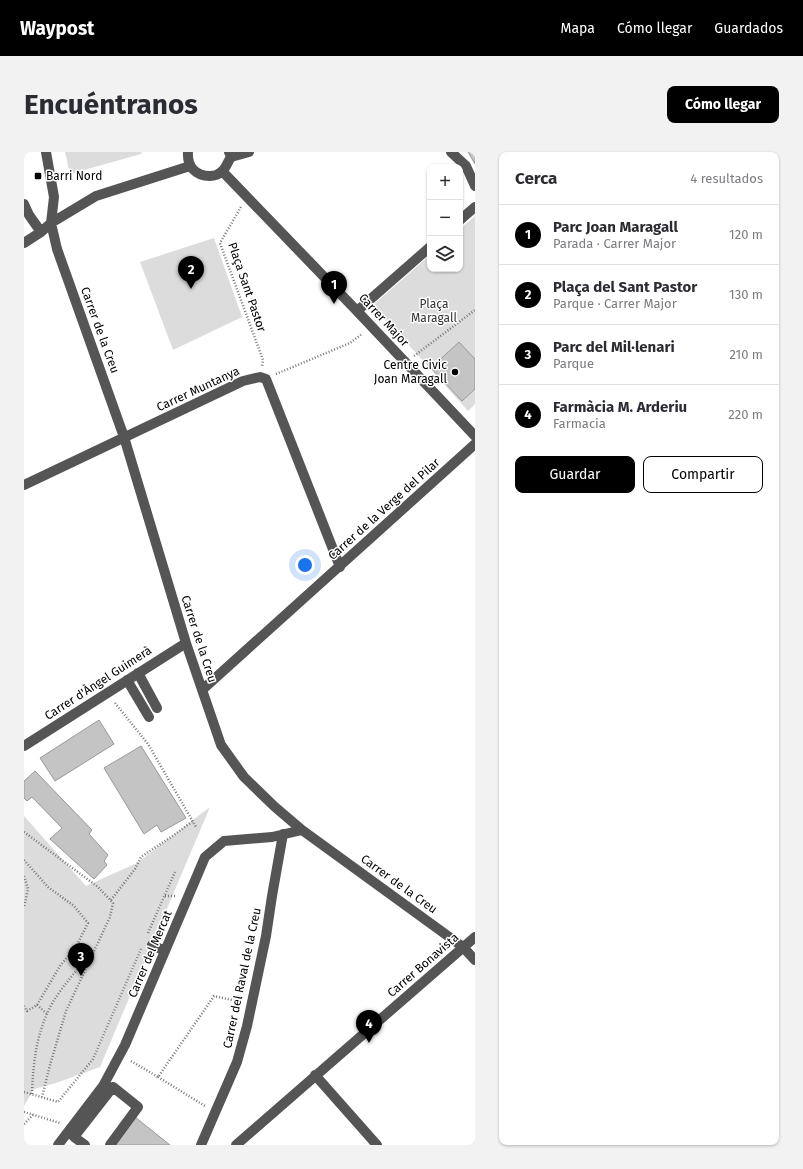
<!DOCTYPE html>
<html lang="es">
<meta charset="utf-8">
<style>
:root{--surface:#fff;--page:#f2f2f3;--text:#2b2b33;--muted:#7c7c81;--line:#e1e1e2;--accent:#000}
body{margin:0;font-family:"Fira Sans",sans-serif;background:var(--page);color:var(--text)}
.controls{position:absolute;right:12px;top:12px;display:grid;overflow:hidden;border-radius:8px;box-shadow:0 1px 3px #0004}
.controls button{width:36px;height:36px;display:grid;place-items:center;padding:0;border:0;border-bottom:1px solid var(--line);background:var(--surface);color:var(--text);font:20px sans-serif}
.you{position:absolute;left:281px;top:413px;width:14px;height:14px;margin:-10px;border:3px solid #fff;border-radius:50%;background:#1a73e8;box-shadow:0 0 0 6px #1a73e833}
.badge{display:grid;place-items:center;width:26px;height:26px;border-radius:50%;background:var(--accent);color:#fff;font-size:13px;font-weight:700}
.pin{position:absolute;translate:-50% -33px;filter:drop-shadow(0 1px 2px #0008)}
.pin::after{content:'';position:absolute;top:21px;width:14px;height:12px;background:inherit;clip-path:polygon(0 0,100% 0,50% 100%)}
.list{margin:0;padding:0;list-style:none}
h2{display:flex;justify-content:space-between;align-items:center;height:52px;margin:0;padding:0 16px;font-size:17px}
h2 small{font-size:13px;font-weight:400;color:var(--muted)}
.list li{display:grid;grid-template-columns:26px 1fr auto;gap:12px;align-items:center;box-sizing:border-box;height:60px;padding:0 16px;border-top:1px solid var(--line)}
.list b{display:block;font-size:15px;white-space:nowrap}
.list p{margin:0;font-size:13px;white-space:nowrap;color:var(--muted)}
.list em{font-size:13px;font-style:normal;color:var(--muted)}
.actions{display:flex;gap:8px;padding:12px 16px}
.actions a{flex:1;padding:9px 0;border:1px solid var(--accent);border-radius:8px;text-align:center;font-size:14px;color:var(--accent)}
.actions .main{background:var(--accent);color:#fff}
.icon{flex:none;width:22px;height:22px;fill:none;stroke:currentColor;stroke-width:2;stroke-linecap:round;stroke-linejoin:round}
.map{position:relative;flex:none;width:451px;height:993px;overflow:hidden;border-radius:8px}
header{display:flex;align-items:center;gap:24px;box-sizing:border-box;height:56px;padding:0 20px;background:var(--accent);color:#fff}
header strong{font-size:19px}
nav{display:flex;gap:22px;margin-inline-start:auto;font-size:14px}
.intro{display:flex;align-items:center;justify-content:space-between;box-sizing:border-box;height:96px;padding:0 24px}
h1{margin:0;font-size:28px}
.button{padding:10px 18px;border-radius:8px;background:var(--accent);color:#fff;font-size:14px;font-weight:700}
main{display:flex;gap:24px;padding:0 24px}
aside{flex:1;background:var(--surface);border-radius:8px;box-shadow:0 1px 3px #0004}
.map>svg:first-child{display:block}
</style>
<header>
<strong>Waypost</strong>
<nav><a>Mapa</a><a>Cómo llegar</a><a>Guardados</a></nav>
</header>
<div class="intro"><h1>Encuéntranos</h1><a class="button">Cómo llegar</a></div>
<main>
<div class="map">
<svg width="451" height="993" viewBox="0 0 451 993">
<rect width="100%" height="100%" fill="#fff"/>
<path fill="#dcdcdc" d="M41,0H118L117,2L46,22Z
M451,64V252L444,259L393,202L348,154L406,103V117H436V77Z
M190,86L218,165L149,198L116,110Z
M186,655L76,915L32,931L10,937L0,954V664L62,734L113,711Z"/>
<path fill="#c4c4c4" stroke="#999" d="M444,0H451V12Z
M435,190L451,207V237L438,249L407,216Z
M75,568L90,592L31,629L16,606Z
M117,594L162,666L137,680L133,673L120,682L80,616Z
M11,619L68,678L65,682L84,703L80,709L83,713L70,727L26,687L38,676L8,645L3,649L0,646V629Z
M111,965L146,993H92Z"/>
<g fill="none" stroke-linecap="round" stroke-linejoin="round">
<path stroke="#777" stroke-width="2.5" stroke-dasharray="1 2" stroke-linecap="butt" d="M217,55L196,91L239,208L238,215
M390,204L451,158
M252,222L326,191L338,182
M91,551L124,592L172,675
M0,680L74,735L89,751L86,765L42,859L26,913L18,945
M0,708L24,735L50,754L64,771L53,793L36,814L13,853L3,859L0,854
M0,724L4,737L0,755
M141,744H152
M87,748L111,717L117,705L150,683L169,669
M124,781L151,720
M13,853L23,862
M107,909L134,925L190,844L217,850
M134,925L181,954
M0,940L34,950L69,907L117,797
M8,942C9,909 13,878 29,850C39,833 55,816 67,801
M0,960L36,971
M0,972L9,963"/>
<path stroke="#555" stroke-width="10" d="M22,0L30,45L27,71L33,97L100,285L162,491L197,593L220,625L251,655L278,678L439,795L451,808
M164,0C163,14 171,24 186,24C190,24 194,23 197,20C202,17 204,9 207,5L205,0
M427,0L442,14L451,34
M207,5L225,0
M199,20L333,159L451,284
M0,52L5,63L17,80
M436,68L451,55
M0,91L17,80L27,71L72,44L166,14
M333,159L406,95
M0,333L219,229L236,225L242,227L316,415
M114,521L133,556
M103,528L125,565
M178,538L451,292
M0,594L162,491
M128,793L141,799
M291,923L353,993
M34,993L79,934L101,893L181,705L200,689L248,685L278,678
M61,993L50,985L89,935L114,955L86,993
M177,993L213,910L223,874L242,784L248,744L259,682
M212,993L451,785"/>
</g>
<g fill="#000" stroke="#fff" stroke-width="1.5">
<rect x="10" y="20" width="8" height="8" rx="2"/>
<circle cx="431" cy="220" r="4"/>
</g>
<g text-anchor="middle" stroke-width="3" stroke-linejoin="round" paint-order="stroke">
<g font-size="12" fill="#000" stroke="#fff" text-anchor="start">
<text x="22" y="28">Barri Nord</text>
<text x="423" y="217" text-anchor="end">Centre Civic<tspan x="423" dy="14">Joan Maragall</tspan></text>
</g>
<g font-size="12" fill="#000" stroke="#fff">
<text transform="translate(223 135) rotate(71)" y="4">Plaça Sant Pastor</text>
<text transform="translate(360 168) rotate(47)" y="4">Carrer Major</text>
<text transform="translate(76 178) rotate(70)" y="4">Carrer de la Creu</text>
<text transform="translate(174 237) rotate(-25)" y="4">Carrer Muntanya</text>
<text transform="translate(360 357) rotate(-42)" y="4">Carrer de la Verge del Pilar</text>
<text transform="translate(175 487) rotate(72)" y="4">Carrer de la Creu</text>
<text transform="translate(74 531) rotate(-33)" y="4">Carrer d'Àngel Guimerà</text>
<text transform="translate(375 732) rotate(36)" y="4">Carrer de la Creu</text>
<text transform="translate(126 802) rotate(-67)" y="4">Carrer del Mercat</text>
<text transform="translate(399 813) rotate(-41)" y="4">Carrer Bonavista</text>
<text transform="translate(218 826) rotate(-78)" y="4">Carrer del Raval de la Creu</text>
</g>
<g font-size="12" fill="#333" stroke="#fff">
<text x="410" y="156">Plaça<tspan x="410" dy="14">Maragall</tspan></text>
</g>
</g>
</svg>
<div class="controls">
<button>+</button>
<button>−</button>
<button><svg class="icon" aria-label="layers" viewBox="0 0 24 24"><path d="M12 4l9 5-9 5-9-5zM3 14l9 5 9-5"/></svg></button>
</div>
<div class="you"></div>
<div class="pin badge" style="left:310px;top:152px">1</div>
<div class="pin badge" style="left:167px;top:137px">2</div>
<div class="pin badge" style="left:57px;top:824px">3</div>
<div class="pin badge" style="left:345px;top:891px">4</div>
</div>
<aside>
<h2>Cerca<small>4 resultados</small></h2>
<ul class="list">
<li><span class="badge">1</span><div><b>Parc Joan Maragall</b><p>Parada · Carrer Major</p></div><em>120 m</em></li>
<li><span class="badge">2</span><div><b>Plaça del Sant Pastor</b><p>Parque · Carrer Major</p></div><em>130 m</em></li>
<li><span class="badge">3</span><div><b>Parc del Mil·lenari</b><p>Parque</p></div><em>210 m</em></li>
<li><span class="badge">4</span><div><b>Farmàcia M. Arderiu</b><p>Farmacia</p></div><em>220 m</em></li>
</ul>
<div class="actions"><a class="main">Guardar</a><a>Compartir</a></div>
</aside>
</main>
